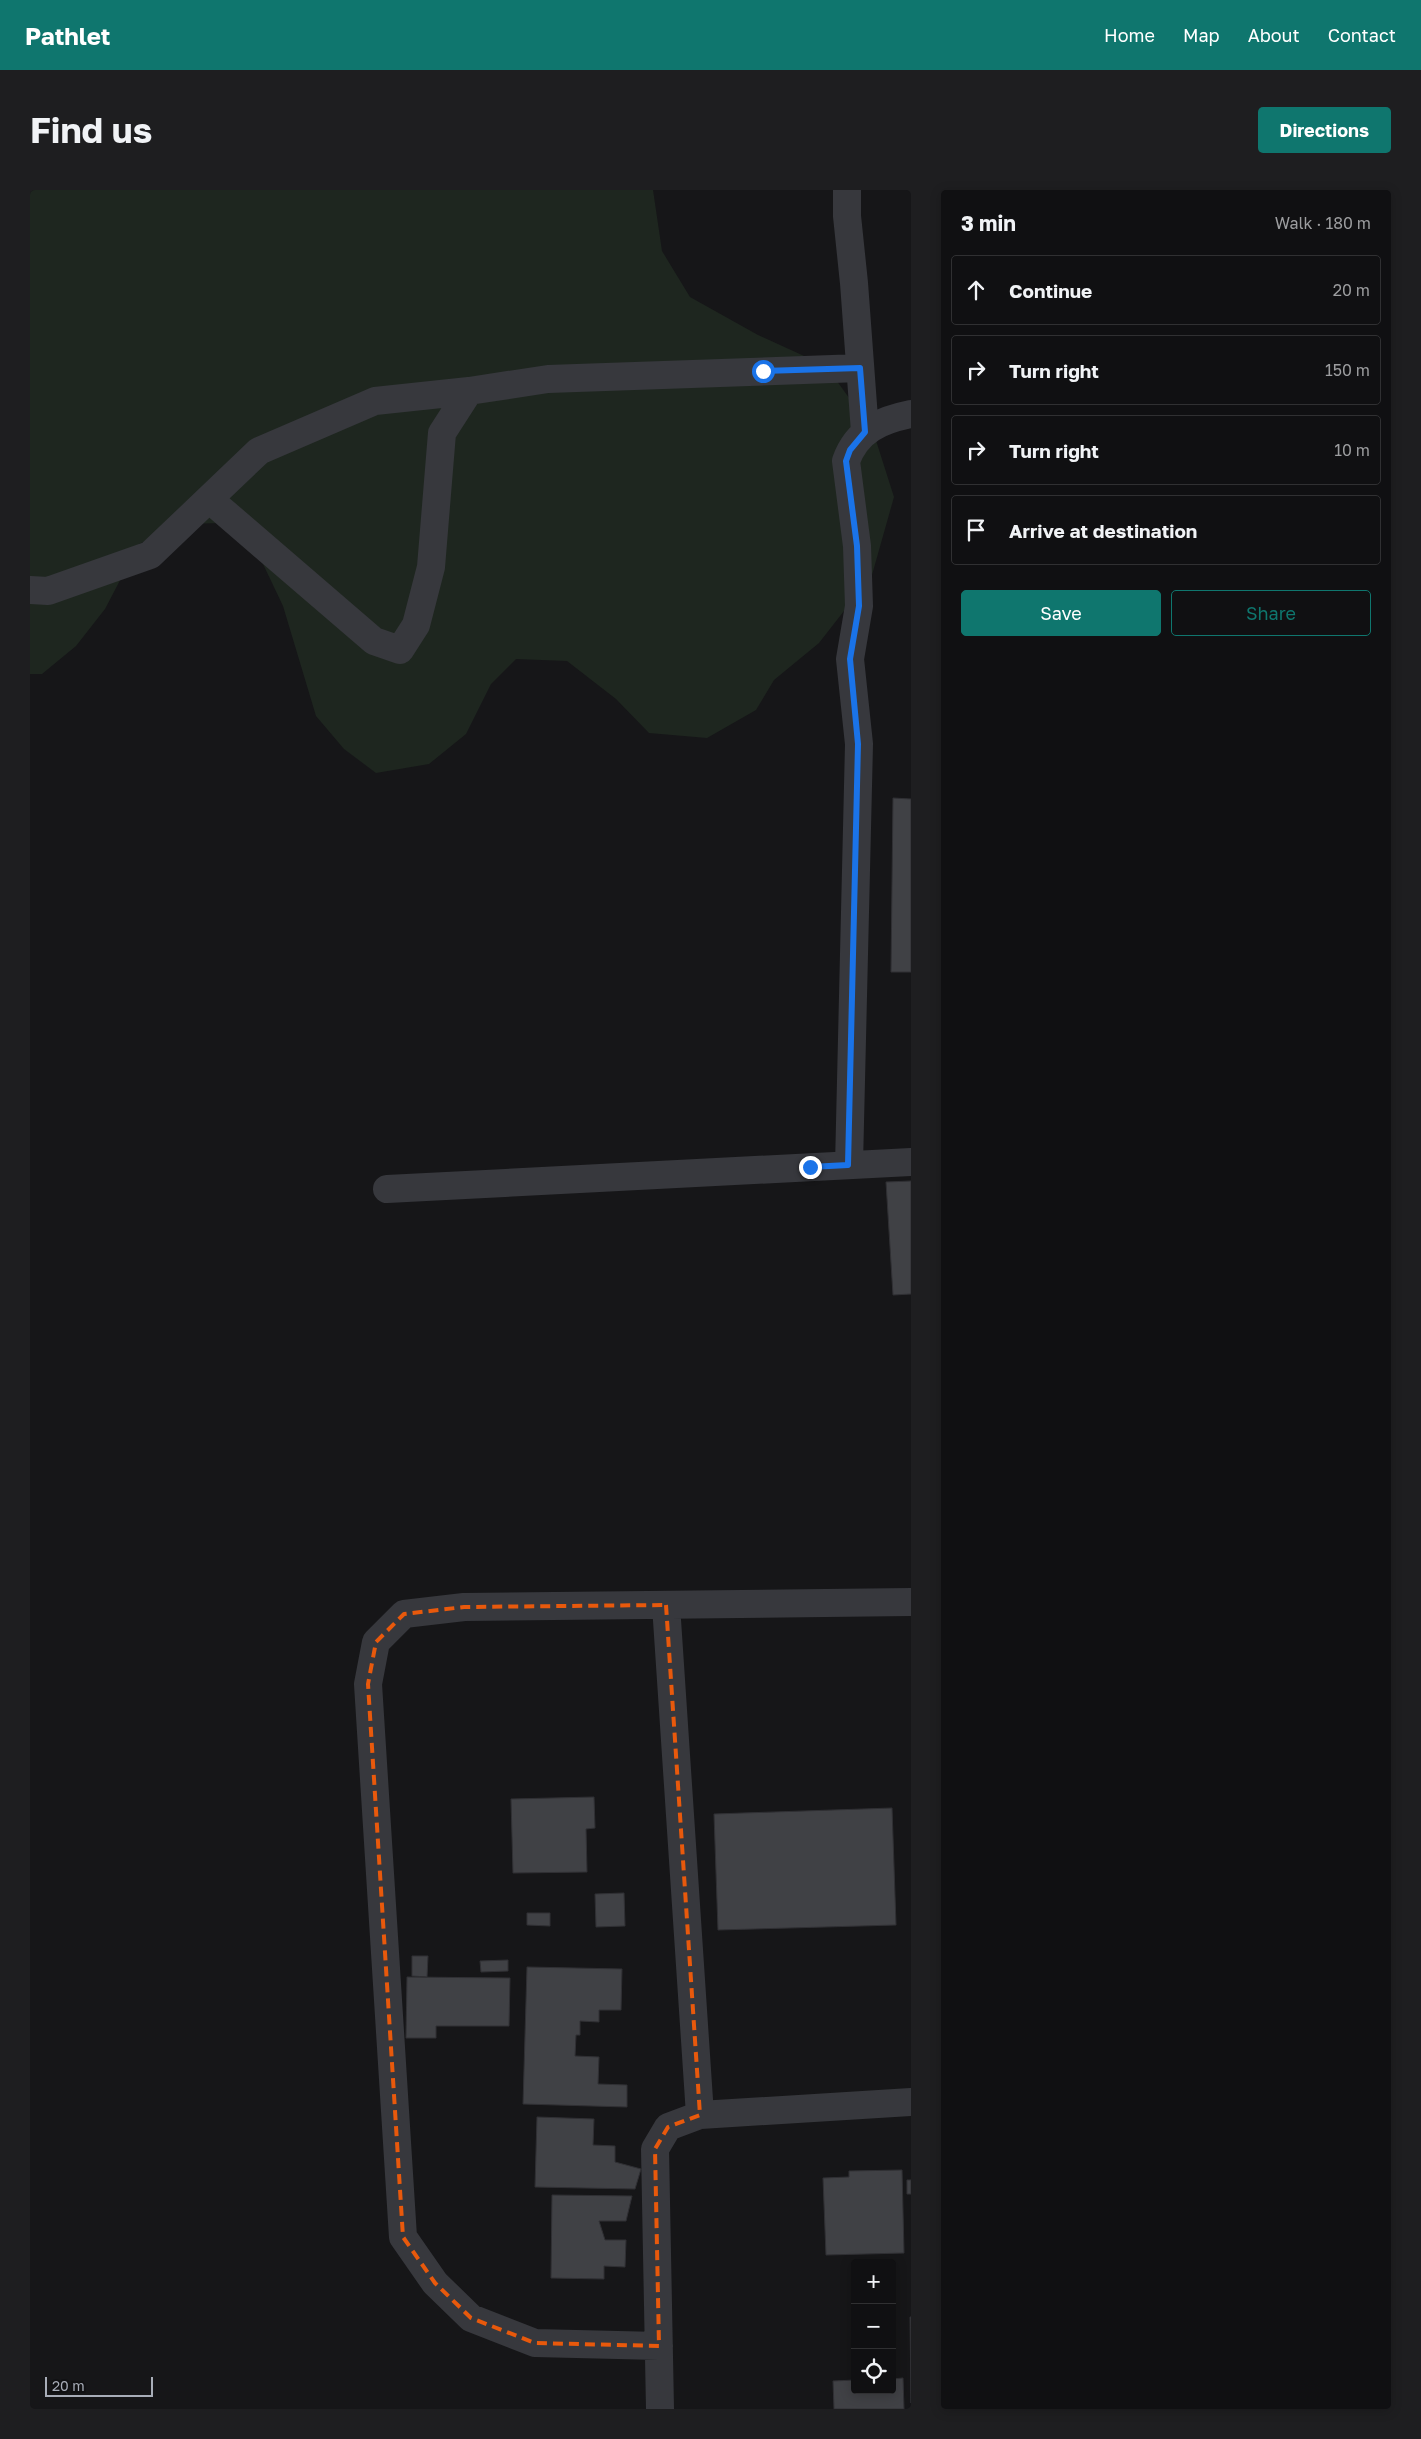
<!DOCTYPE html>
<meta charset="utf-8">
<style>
:root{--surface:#101012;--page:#1e1e20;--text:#f1f3f6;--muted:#9c9d9f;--line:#303032;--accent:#0f766e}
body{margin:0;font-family:"Golos Text",sans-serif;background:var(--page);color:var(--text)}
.controls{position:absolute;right:15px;bottom:15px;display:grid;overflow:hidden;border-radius:5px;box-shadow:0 2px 12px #0003}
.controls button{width:45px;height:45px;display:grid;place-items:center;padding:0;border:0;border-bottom:1px solid var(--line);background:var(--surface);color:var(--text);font:25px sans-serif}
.scale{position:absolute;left:15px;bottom:12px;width:108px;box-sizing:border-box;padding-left:5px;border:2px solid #a8adb8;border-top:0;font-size:14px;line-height:18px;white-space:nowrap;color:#a8adb8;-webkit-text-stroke:4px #111113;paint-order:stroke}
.stop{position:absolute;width:15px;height:15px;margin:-11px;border:4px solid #1a73e8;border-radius:50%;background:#fff}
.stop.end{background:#1a73e8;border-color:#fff;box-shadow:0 1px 5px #0008}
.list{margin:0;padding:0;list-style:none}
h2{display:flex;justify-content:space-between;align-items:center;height:65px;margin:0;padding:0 20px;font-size:21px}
h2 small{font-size:16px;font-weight:400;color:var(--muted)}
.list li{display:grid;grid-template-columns:32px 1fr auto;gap:15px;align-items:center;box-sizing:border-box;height:70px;margin:0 10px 10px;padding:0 10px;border:1px solid var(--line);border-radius:5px}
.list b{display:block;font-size:19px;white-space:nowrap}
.list em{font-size:16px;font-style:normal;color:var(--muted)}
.actions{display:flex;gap:10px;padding:15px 20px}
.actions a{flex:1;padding:11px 0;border:1px solid var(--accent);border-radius:5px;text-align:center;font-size:18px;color:var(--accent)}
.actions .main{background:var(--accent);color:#fff}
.icon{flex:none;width:28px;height:28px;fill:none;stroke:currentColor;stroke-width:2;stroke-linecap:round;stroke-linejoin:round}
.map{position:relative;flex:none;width:881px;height:2219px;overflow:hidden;border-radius:5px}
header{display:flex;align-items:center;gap:30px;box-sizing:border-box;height:70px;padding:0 25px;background:var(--accent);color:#fff}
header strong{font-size:24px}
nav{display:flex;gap:28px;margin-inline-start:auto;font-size:18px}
.intro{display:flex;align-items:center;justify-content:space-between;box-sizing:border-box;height:120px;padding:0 30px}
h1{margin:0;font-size:35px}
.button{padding:12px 22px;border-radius:5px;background:var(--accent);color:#fff;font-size:18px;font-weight:700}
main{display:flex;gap:30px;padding:0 30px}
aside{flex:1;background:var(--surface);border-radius:5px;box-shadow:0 2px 12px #0003}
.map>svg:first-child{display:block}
</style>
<header>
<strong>Pathlet</strong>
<nav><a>Home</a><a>Map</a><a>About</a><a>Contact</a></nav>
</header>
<div class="intro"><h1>Find us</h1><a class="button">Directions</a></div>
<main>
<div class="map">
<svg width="881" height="2219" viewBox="0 0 881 2219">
<rect width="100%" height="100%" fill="#161618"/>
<path fill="#1e261f" d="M0,0H623L632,61L660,107L728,145L796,176L843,241L864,307L842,385L789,453L744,490L726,520L677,548L619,543L586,509L537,471L486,469L461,494L436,544L399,574L346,583L314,559L286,526L253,416L223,353L191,333L155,334L109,354L75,419L46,456L12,484H0Z"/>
<path fill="#404145" stroke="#303034" d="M863,608L881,609V782H861Z
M881,991V1104L863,1105L856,992Z
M564,1607L565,1638L556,1639L557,1682L483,1683L481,1609Z
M862,1618L866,1735L688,1740L684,1624Z
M594,1703L595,1736L566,1737L565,1704Z
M497,1723H520V1736L497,1735Z
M382,1766H398L397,1787L382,1786Z
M478,1770V1781L451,1782L450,1771Z
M497,1777L592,1779L591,1820H569V1832L550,1831V1845H546L545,1866L569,1867L568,1894L597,1895V1917L493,1914Z
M377,1787L480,1788L479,1836H406V1848H376Z
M507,1927L564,1929L563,1955L585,1956V1972L611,1979L605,1999L505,1997Z
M872,1980L874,2063L796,2065L793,1988L819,1987V1981Z
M877,1990H881V2004H877Z
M522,2005L602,2006L596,2031H569L575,2050H596L595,2077L574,2076V2089L521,2088Z
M880,2127H881V2213Z
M873,2188L874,2219H804L803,2191L825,2190V2200H862V2189Z"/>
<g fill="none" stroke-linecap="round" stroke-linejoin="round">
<path stroke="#37383d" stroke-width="28" d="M817,0V26L824,93L835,242
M179,309L344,451L370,460L386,435L401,377L412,243L439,201
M0,400L18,401L120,365L229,261L345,211L439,201L518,189L830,178
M819,975L829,554L820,469L829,416L827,356L816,271C827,240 851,230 881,224
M357,999L881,972
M636,1415L670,1925
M629,2156L505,2153L441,2128L405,2093L373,2047L338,1494L346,1452L374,1424L434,1417L881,1412
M630,2219L625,1959L638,1937L670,1925L881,1912"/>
</g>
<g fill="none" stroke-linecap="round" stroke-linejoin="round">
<path stroke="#1a73e8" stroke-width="6" d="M733,181L830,178L835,242L820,260L816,271L827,356L829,416L820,469L828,554L818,975L780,977"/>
</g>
<path fill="none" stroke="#e8590c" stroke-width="4" stroke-dasharray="10 6" stroke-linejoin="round" d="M636,1415L670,1925L638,1937L625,1959L629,2156L505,2153L441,2128L405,2093L373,2047L338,1494L346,1452L374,1424L434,1417Z"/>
</svg>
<div class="controls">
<button>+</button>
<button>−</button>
<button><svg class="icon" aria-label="locate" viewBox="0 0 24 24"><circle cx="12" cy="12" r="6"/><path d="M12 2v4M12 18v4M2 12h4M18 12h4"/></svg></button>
</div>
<div class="scale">20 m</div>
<div class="stop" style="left:733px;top:181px"></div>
<div class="stop end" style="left:780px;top:977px"></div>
</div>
<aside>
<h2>3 min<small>Walk · 180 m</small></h2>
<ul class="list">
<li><svg class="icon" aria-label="ahead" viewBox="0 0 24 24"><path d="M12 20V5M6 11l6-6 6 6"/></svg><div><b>Continue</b></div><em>20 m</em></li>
<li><svg class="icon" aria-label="right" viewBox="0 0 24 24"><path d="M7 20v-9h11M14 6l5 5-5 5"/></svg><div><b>Turn right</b></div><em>150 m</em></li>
<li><svg class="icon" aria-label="right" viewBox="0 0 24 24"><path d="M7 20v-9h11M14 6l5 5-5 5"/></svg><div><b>Turn right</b></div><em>10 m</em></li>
<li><svg class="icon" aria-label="arrive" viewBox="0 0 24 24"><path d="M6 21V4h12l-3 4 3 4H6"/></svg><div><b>Arrive at destination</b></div></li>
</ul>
<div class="actions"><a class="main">Save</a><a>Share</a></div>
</aside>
</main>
